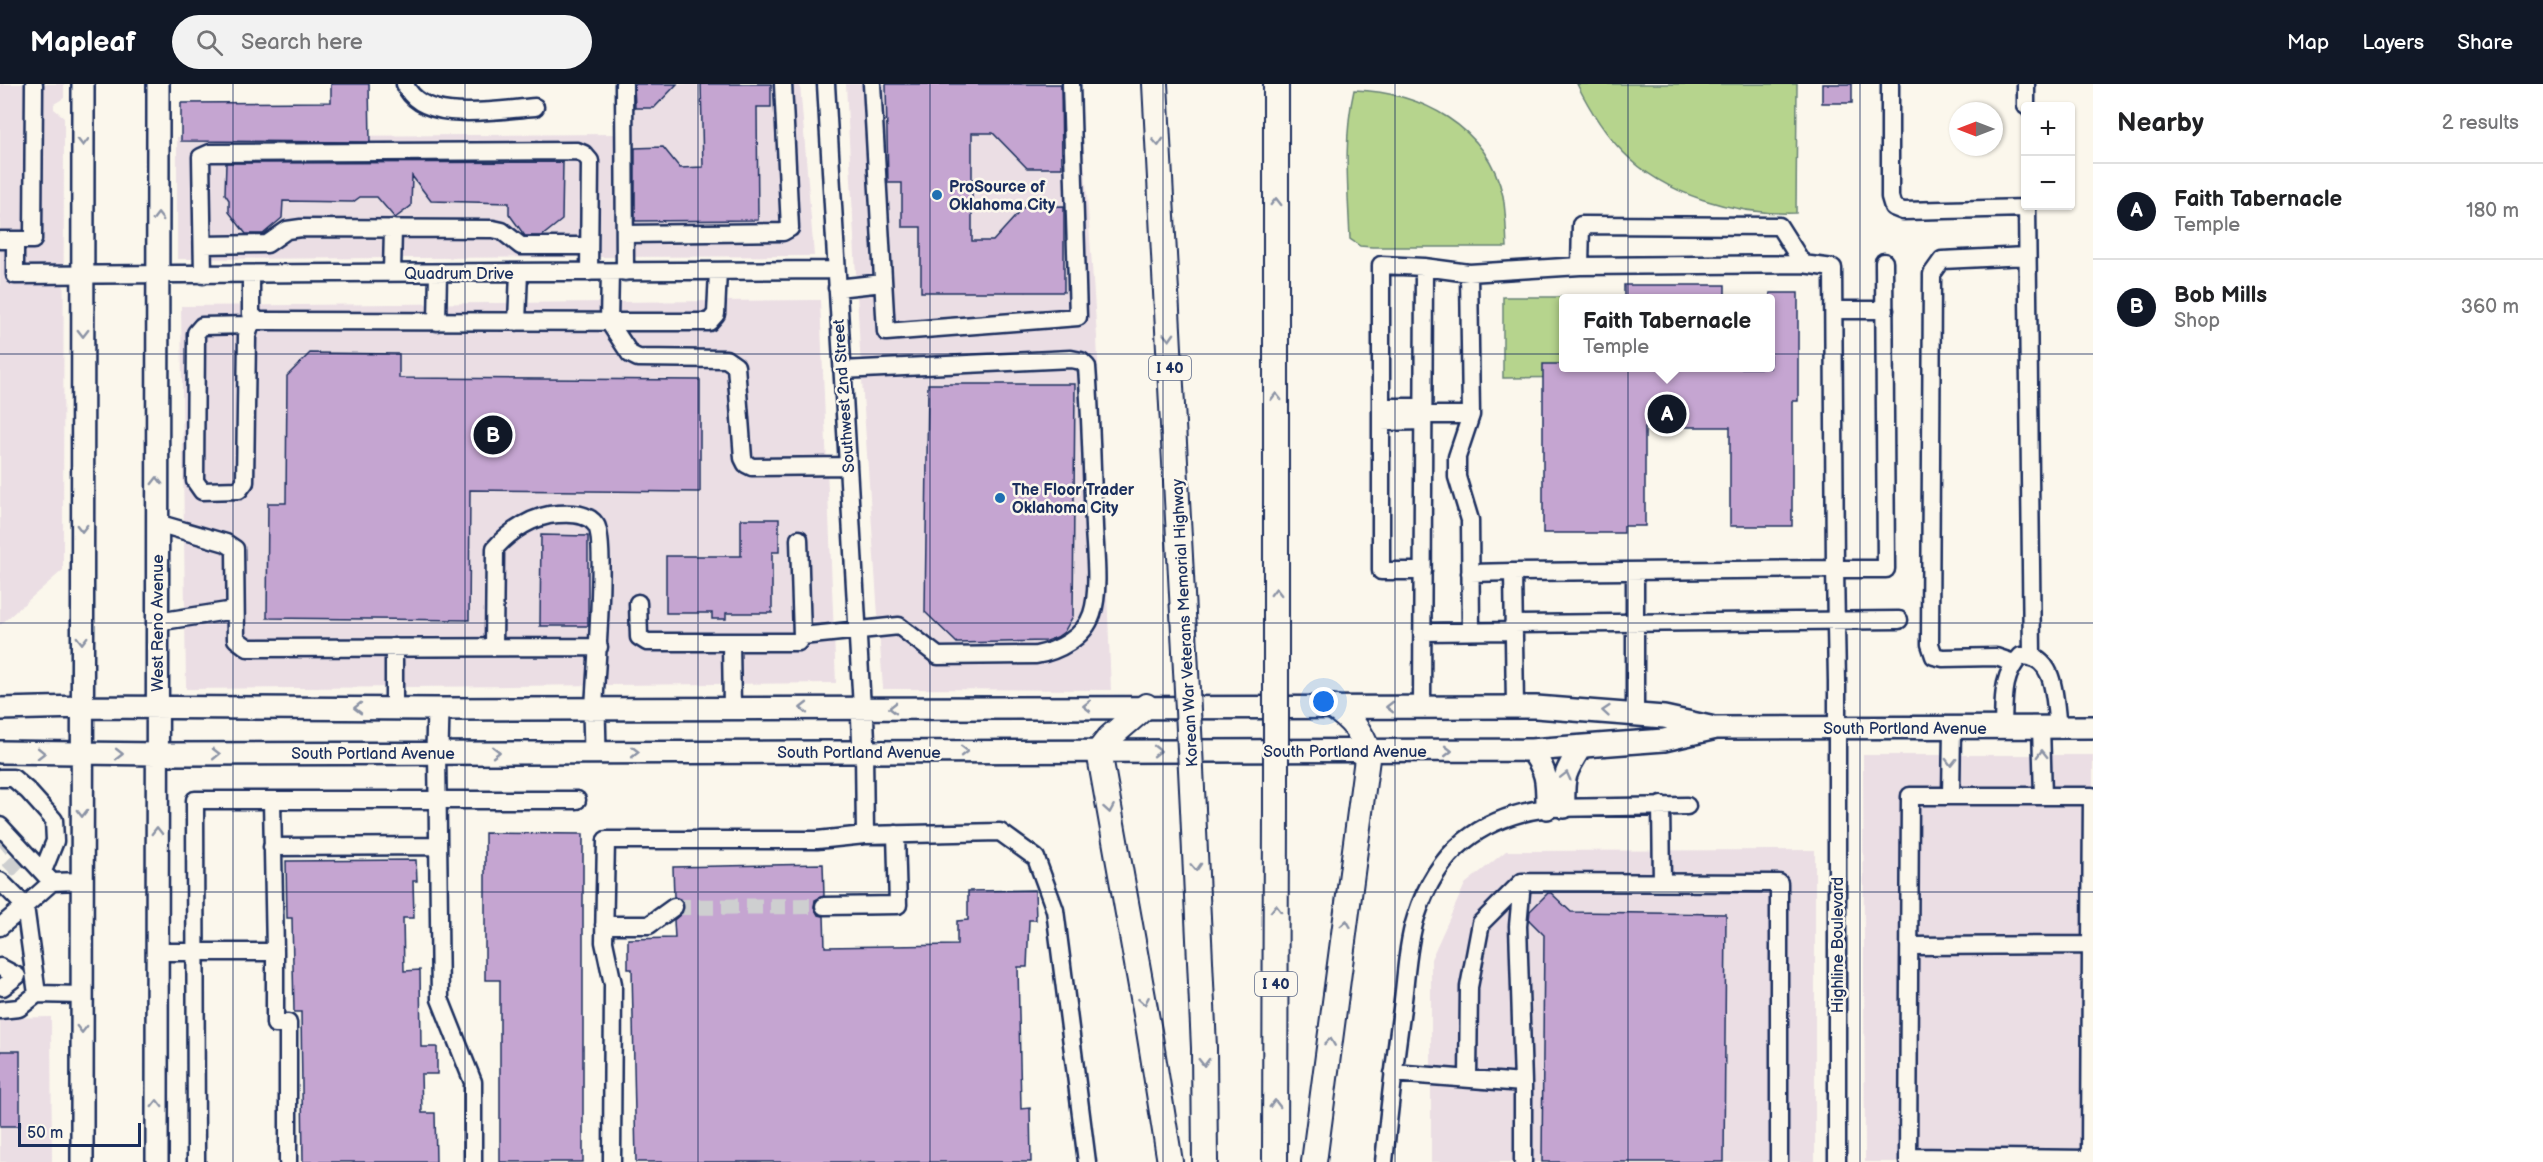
<!DOCTYPE html>
<meta charset="utf-8">
<style>
:root{--surface:#fff;--page:#f2f2f2;--text:#202124;--muted:#757577;--line:#e0e0e0;--accent:#111827}
body{margin:0;font-family:"Balsamiq Sans",sans-serif;background:var(--page);color:var(--text)}
.controls{position:absolute;right:18px;top:18px;display:grid;overflow:hidden;border-radius:6px;box-shadow:0 2px 4px #0004}
.controls button{width:54px;height:54px;display:grid;place-items:center;padding:0;border:0;border-bottom:2px solid var(--line);background:var(--surface);color:var(--text);font:30px sans-serif}
.compass{position:absolute;left:1949px;top:18px;width:54px;height:54px;border-radius:50%;background:var(--surface);box-shadow:0 2px 4px #0004;rotate:270deg}
.scale{position:absolute;left:18px;bottom:15px;width:123px;box-sizing:border-box;padding-left:6px;border:3px solid #1b2f5e;border-top:0;font-size:16px;line-height:21px;white-space:nowrap;color:#1b2f5e;-webkit-text-stroke:4px #fbf7ec;paint-order:stroke}
.you{position:absolute;left:1324px;top:618px;width:21px;height:21px;margin:-15px;border:4px solid #fff;border-radius:50%;background:#1a73e8;box-shadow:0 0 0 9px #1a73e833}
.badge{display:grid;place-items:center;width:39px;height:39px;border-radius:50%;background:var(--accent);color:#fff;font-size:20px;font-weight:700}
.pin{position:absolute;translate:-50% -50%;border:3px solid #fff;box-shadow:0 2px 6px #0006}
.popup{position:absolute;left:1559px;top:210px;width:216px;height:78px;box-sizing:border-box;display:grid;place-content:center;border-radius:6px;background:var(--surface);filter:drop-shadow(0 2px 4px #0005);font-size:20px;white-space:nowrap;color:var(--muted)}
.popup b{font-size:22px;color:var(--text)}
.popup::after{content:'';position:absolute;left:50%;top:100%;margin-left:-12px;border:12px solid transparent;border-top-color:var(--surface)}
.list{margin:0;padding:0;list-style:none}
h2{display:flex;justify-content:space-between;align-items:center;height:78px;margin:0;padding:0 24px;font-size:26px}
h2 small{font-size:20px;font-weight:400;color:var(--muted)}
.list li{display:grid;grid-template-columns:39px 1fr auto;gap:18px;align-items:center;box-sizing:border-box;height:96px;padding:0 24px;border-top:2px solid var(--line)}
.list b{display:block;font-size:22px;white-space:nowrap}
.list p{margin:0;font-size:20px;white-space:nowrap;color:var(--muted)}
.list em{font-size:20px;font-style:normal;color:var(--muted)}
.icon{flex:none;width:33px;height:33px;fill:none;stroke:currentColor;stroke-width:2;stroke-linecap:round;stroke-linejoin:round}
.map{position:relative;flex:none;width:2093px;height:1078px;overflow:hidden}
header{display:flex;align-items:center;gap:36px;box-sizing:border-box;height:84px;padding:0 30px;background:var(--accent);color:#fff}
header strong{font-size:28px}
nav{display:flex;gap:33px;margin-inline-start:auto;font-size:21px}
.search{width:420px;height:54px;background:var(--page);display:flex;align-items:center;gap:15px;box-sizing:border-box;padding:0 21px;border-radius:33px;color:var(--muted);font-size:22px}
main{display:flex}
aside{flex:1;background:var(--surface)}
.map>svg:first-child{display:block}
</style>
<header>
<strong>Mapleaf</strong>
<div class="search"><svg class="icon" aria-label="search" viewBox="0 0 24 24"><circle cx="10" cy="10" r="6"/><path d="M15 15l6 6"/></svg>Search here</div>
<nav><a>Map</a><a>Layers</a><a>Share</a></nav>
</header>
<main>
<div class="map">
<svg width="2093" height="1078" viewBox="0 0 2093 1078">
<rect width="100%" height="100%" fill="#fbf7ec"/>
<filter id="ink" filterUnits="userSpaceOnUse"><feTurbulence type="fractalNoise" baseFrequency=".0167" numOctaves="2"/><feDisplacementMap in="SourceGraphic" scale="12" xChannelSelector="R" yChannelSelector="G"/><feConvolveMatrix kernelMatrix="1 2 1 2 8 2 1 2 1" color-interpolation-filters="sRGB"/></filter>
<g filter="url(#ink)">
<path fill="#ebdee4" d="M0,0H64V14L54,20V25L64,33L63,486L0,541Z
M615,0H800L814,172L177,175V53L616,50Z
M846,0H1079L1097,253L1111,606L883,605L860,267Z
M820,216L836,599L186,605L181,222Z
M1863,671H2093V1078H1865Z
M1815,766V1078H1431V875L1465,800L1506,767Z
M51,933L52,1078H0V934Z"/>
<path fill="#b6d48d" stroke="#688276" stroke-width="1.5" d="M1577,0H1797L1796,129C1737,131 1665,112 1623,68C1604,49 1589,24 1577,0Z
M1354,6C1421,8 1487,42 1503,112C1506,129 1506,146 1507,163H1372L1360,162L1350,155C1348,106 1343,54 1354,6Z
M1503,213H1607V214H1564V284H1607V293L1503,294Z"/>
<path fill="#c5a5d1" stroke="#1b2f5e" stroke-width="1.5" d="M331,0H369L370,58L181,57V19L331,18Z
M634,0H677L654,24H635Z
M701,0H771V23H757L758,136L635,137V64L663,63L680,84L703,83Z
M886,0H1061L1062,84H1027L993,49H972V157H993L1024,123L1064,122V208H921V143H902V99H888Z
M1822,0H1852V19H1822Z
M563,78L562,136L542,152H525L509,130V119L431,117L412,92L411,122L395,134L377,113H360L353,118L283,117L282,134L263,150H246L229,128V116L225,110L226,79Z
M1624,201H1725V214H1624Z
M1770,209H1798V317H1792V442H1730V343H1645V442H1624V449H1543V280H1563V284H1770Z
M310,269L399,270V294L700,296V408L470,406L469,536L267,534L268,419H286L287,292Z
M928,300H1075L1073,532L1064,548L1057,553L1046,557L957,559L925,528Z
M741,435H779V468H772V529H726V535H712V529H666V472H741Z
M541,451L588,452V542H540Z
M485,749L583,750V1078H500V896H485Z
M416,776L417,797H413L414,834H403L404,887L420,886L421,963H437V990H421L422,1029H435L436,1078H303L301,928H294L292,834H287L286,777Z
M823,780L824,812L815,816L814,823L818,831L824,832L825,863L957,861V837L968,836V807L1035,806L1036,836H1029L1027,883H1018L1021,1025L1030,1024L1031,1078H636L632,885H628V855L675,854L674,836L683,828L684,823L682,816L674,813L673,783Z
M1548,809H1551L1571,828L1726,830L1724,1078H1542L1544,851L1529,836L1530,827Z
M0,967H20V1042H0Z"/>
<g fill="none" stroke-linecap="round" stroke-linejoin="round">
<path stroke="#cecfd0" stroke-width="16" stroke-dasharray="16 8" stroke-linecap="butt" d="M0,763L7,757
M8,787L22,773
M674,823L824,822"/>
<g stroke="#1b2f5e" stroke-width="21">
<path id="minor" d="M405,0C421,42 501,25 535,23
M624,0L625,188
M826,0L862,624
M872,0L886,248L1078,233L1071,0
M1890,0V113L1893,123L1903,127L2027,124
M2026,0V22
M2027,122L2032,572
M625,150L783,148L790,144L783,0
M0,156H15V191L836,186
M15,156H33L34,0
M203,161L267,160L287,146L301,144L493,145L502,147L521,162H589
M1580,182L1581,141L1779,142L1803,180
M610,188L609,238L630,270L638,274L726,275L736,282L743,374L746,380L752,383L848,382
M392,189L393,144
M1469,189L1471,331L1457,373V393L1470,436L1471,547
M251,190V230L258,237H263L709,238L716,230L718,187
M203,191L201,73L210,69L577,67L584,70L590,77L589,188
M837,204L883,199
M1834,226H1885
M437,238L438,189
M517,238L519,188
M250,241L202,242L196,249L195,397L202,407L239,406L245,398L247,252L253,234
M1381,323H1423
M1424,331H1471
M1381,338L1423,337
M157,439L226,459L235,465L236,555L248,564L599,563
M1423,487H1381V181L1424,183
M1635,488V630
M1470,489L1513,488
M638,519L639,553L647,558H798L802,552L799,455
M157,538L234,526
M1513,540L1899,536
M1422,548L1514,547
M802,552L899,542L938,572L1036,571C1058,567 1084,554 1092,530C1100,506 1095,468 1094,443C1092,389 1091,336 1087,283L1081,277L1071,275L842,286
M731,558L732,624
M494,563L495,464C511,446 535,431 558,430C571,429 588,429 596,441C607,456 595,597 594,625
M2014,579L1996,573L1943,574L1934,572L1930,560L1932,190L1942,176L2027,172
M1422,623L1424,183L1469,189L1580,182L1803,180L1833,184L1835,485H1886L1884,178
M1515,623L1513,488L1835,485L1837,598V1078
M394,625V563
M2003,643C2004,618 2001,591 2021,572C2057,571 2054,616 2058,643
M864,667L865,751
M437,668L440,915L473,998V1078
M0,694H13L28,707L54,736L55,757L43,787
M1951,712L1952,644
M1661,721L1662,798
M0,742L49,795
M272,763L438,762
M0,797L25,822L0,843
M82,797L52,798L25,822L37,910L82,911
M1522,798L1518,842L1523,999
M824,822L898,821L896,750
M604,841H649L674,823
M1909,862L2091,861L2092,712H2043
M157,868H275L272,717
M275,868V940L288,939V1078
M0,883L17,892L3,903
M0,926L19,924L37,910
M1393,989L1523,999V1078
M1468,995L1469,903L1481,839L1522,798L1779,799V1078
M1908,1073L2090,1075
M196,1078L195,716H577
M612,1078L613,900L604,858L606,756H817L865,751L1000,748L1036,774L1055,826L1087,1078
M1384,1078C1389,1026 1395,975 1402,924C1406,896 1407,860 1416,833C1437,767 1480,733 1547,724L1687,722
M1908,1078L1910,712H2043L2041,643
M2090,1078L2091,861"/>
</g>
<g stroke="#1b2f5e" stroke-width="26">
<path id="major" d="M862,624L864,667
M0,625L82,623L438,625L1536,623L1664,633L1710,643
M594,625L595,668
M1531,666C1548,688 1547,698 1547,724
M0,668L157,670L1531,666L1664,656L1716,644L2093,643
M437,668L438,625
M1564,723C1563,693 1564,689 1581,663
M82,1078L83,0
M157,1078L158,0"/>
</g>
<g stroke="#1b2f5e" stroke-width="28">
<path id="highway" d="M1155,0L1185,567
M1276,0V566
M1146,622L1110,653L1099,667L1149,947L1170,1078
M1193,725L1204,964L1205,1078
M1275,1078L1276,721
M1314,1078L1368,667C1361,647 1351,635 1333,623"/>
</g>
<use href="#minor" stroke="#fbf7ec" stroke-width="16"/>
<use href="#major" stroke="#fbf7ec" stroke-width="21"/>
<use href="#highway" stroke="#fbf7ec" stroke-width="24"/>
<g stroke="#1b2f5e" stroke-width="28" stroke-linecap="butt">
<path id="highway-bridge" d="M1276,566V721
M1185,567L1193,725"/>
</g>
<use href="#highway-bridge" stroke="#fbf7ec" stroke-width="24"/>
</g>
<defs><path id="oneway-chevron" d="M-2-3.5L2.5 0L-2 3.5" fill="none" stroke-width="1.6" stroke-linecap="round" stroke-linejoin="round" transform="scale(1.5)"/></defs>
<g stroke="#8b93a5">
<use href="#oneway-chevron" transform="translate(83 58) rotate(90)"/>
<use href="#oneway-chevron" transform="translate(1158 58) rotate(87)"/>
<use href="#oneway-chevron" transform="translate(1276 118) rotate(-90)"/>
<use href="#oneway-chevron" transform="translate(158 133) rotate(-90)"/>
<use href="#oneway-chevron" transform="translate(83 249) rotate(90)"/>
<use href="#oneway-chevron" transform="translate(1169 253) rotate(87)"/>
<use href="#oneway-chevron" transform="translate(1276 313) rotate(-90)"/>
<use href="#oneway-chevron" transform="translate(157 397) rotate(-90)"/>
<use href="#oneway-chevron" transform="translate(82 444) rotate(90)"/>
<use href="#oneway-chevron" transform="translate(1276 508) rotate(-90)"/>
<use href="#oneway-chevron" transform="translate(82 556) rotate(90)"/>
<use href="#oneway-chevron" transform="translate(1087 622) rotate(180)"/>
<use href="#oneway-chevron" transform="translate(1390 623) rotate(-180)"/>
<use href="#oneway-chevron" transform="translate(358 624) rotate(-180)"/>
<use href="#oneway-chevron" transform="translate(804 624) rotate(180)"/>
<use href="#oneway-chevron" transform="translate(893 624) rotate(180)"/>
<use href="#oneway-chevron" transform="translate(1606 627) rotate(-175)"/>
<use href="#oneway-chevron" transform="translate(964 667)"/>
<use href="#oneway-chevron" transform="translate(1157 667)"/>
<use href="#oneway-chevron" transform="translate(1448 667)"/>
<use href="#oneway-chevron" transform="translate(496 668)"/>
<use href="#oneway-chevron" transform="translate(635 668)"/>
<use href="#oneway-chevron" transform="translate(41 669) rotate(1)"/>
<use href="#oneway-chevron" transform="translate(119 670)"/>
<use href="#oneway-chevron" transform="translate(216 670) rotate(-1)"/>
<use href="#oneway-chevron" transform="translate(2042 670) rotate(-91)"/>
<use href="#oneway-chevron" transform="translate(1951 678) rotate(91)"/>
<use href="#oneway-chevron" transform="translate(1566 692) rotate(-76)"/>
<use href="#oneway-chevron" transform="translate(1109 725) rotate(80)"/>
<use href="#oneway-chevron" transform="translate(82 729) rotate(90)"/>
<use href="#oneway-chevron" transform="translate(157 747) rotate(-90)"/>
<use href="#oneway-chevron" transform="translate(1196 783) rotate(87)"/>
<use href="#oneway-chevron" transform="translate(1276 825) rotate(-90)"/>
<use href="#oneway-chevron" transform="translate(1346 840) rotate(-82)"/>
<use href="#oneway-chevron" transform="translate(1144 917) rotate(80)"/>
<use href="#oneway-chevron" transform="translate(82 945) rotate(90)"/>
<use href="#oneway-chevron" transform="translate(1330 958) rotate(-82)"/>
<use href="#oneway-chevron" transform="translate(1204 978) rotate(89)"/>
<use href="#oneway-chevron" transform="translate(157 1020) rotate(-90)"/>
<use href="#oneway-chevron" transform="translate(1275 1020) rotate(-90)"/>
</g>
</g>
<path fill="none" stroke="#1b2f5e" stroke-width="1.5" stroke-opacity="0.55" d="M233,0V1078M465,0V1078M698,0V1078M930,0V1078M1163,0V1078M1395,0V1078M1628,0V1078M1860,0V1078M0,270H2093M0,539H2093M0,808H2093"/>
<g fill="#1f6fb2" stroke="#fbf7ec" stroke-width="2">
<circle cx="937" cy="111" r="6"/>
<circle cx="1000" cy="414" r="6"/>
</g>
<g text-anchor="middle" stroke-width="5" stroke-linejoin="round" paint-order="stroke">
<g fill="#fbf7ec" stroke="#5e6b89" stroke-width="1.5">
<rect x="1149" y="272" width="42" height="24" rx="4.5"/>
<rect x="1255" y="888" width="42" height="24" rx="4.5"/>
</g>
<g font-size="15" font-weight="bold" fill="#1b2f5e">
<text x="1170" y="289">I 40</text>
<text x="1276" y="905">I 40</text>
</g>
<g font-size="16" font-weight="bold" fill="#1b2f5e" stroke="#fbf7ec" text-anchor="start">
<text x="949" y="108">ProSource of<tspan x="949" dy="18">Oklahoma City</tspan></text>
<text x="1012" y="411">The Floor Trader<tspan x="1012" dy="18">Oklahoma City</tspan></text>
</g>
<g font-size="16" fill="#1b2f5e" stroke="#fbf7ec">
<text x="459" y="195">Quadrum Drive</text>
<text transform="translate(843 312) rotate(-94)" y="6">Southwest 2nd Street</text>
<text transform="translate(157 539) rotate(-90)" y="6">West Reno Avenue</text>
<text transform="translate(1184 539) rotate(-93)" y="6">Korean War Veterans Memorial Highway</text>
<text x="1905" y="650">South Portland Avenue</text>
<text x="1345" y="673">South Portland Avenue</text>
<text x="859" y="674">South Portland Avenue</text>
<text x="373" y="675">South Portland Avenue</text>
<text transform="translate(1837 861) rotate(-90)" y="6">Highline Boulevard</text>
</g>
</g>
</svg>
<div class="controls">
<button>+</button>
<button>−</button>
</div>
<svg class="compass" viewBox="-18 -18 36 36"><path d="M0-13l5 13h-10z" fill="#e53935"/><path d="M0 13l5-13h-10z" fill="#757577"/></svg>
<div class="scale">50 m</div>
<div class="you"></div>
<div class="pin badge" style="left:1667px;top:330px">A</div>
<div class="popup"><b>Faith Tabernacle</b>Temple</div>
<div class="pin badge" style="left:493px;top:351px">B</div>
</div>
<aside>
<h2>Nearby<small>2 results</small></h2>
<ul class="list">
<li><span class="badge">A</span><div><b>Faith Tabernacle</b><p>Temple</p></div><em>180 m</em></li>
<li><span class="badge">B</span><div><b>Bob Mills</b><p>Shop</p></div><em>360 m</em></li>
</ul>
</aside>
</main>
